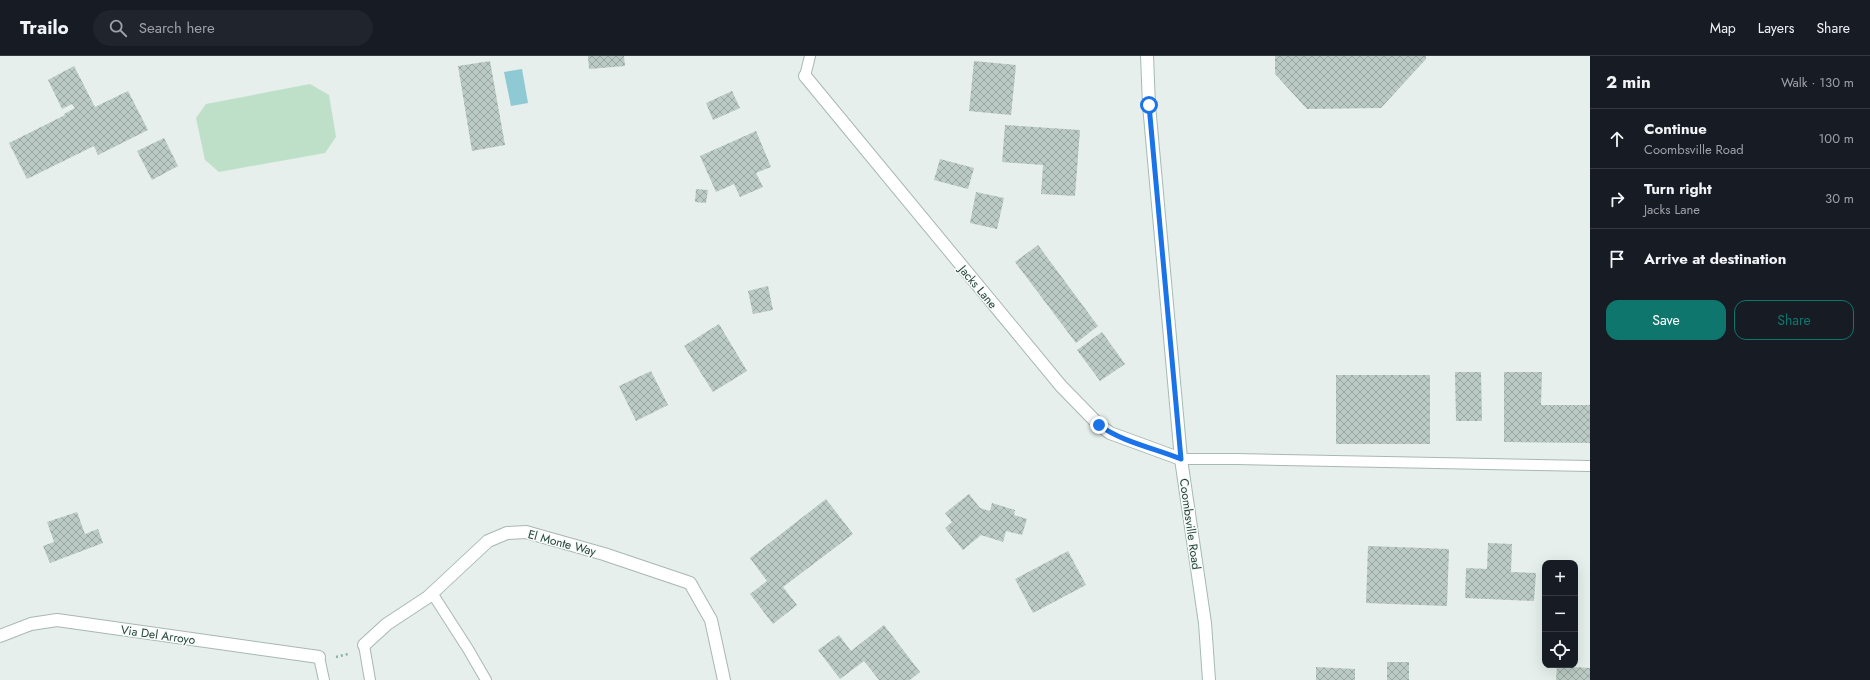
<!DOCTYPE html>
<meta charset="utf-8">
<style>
:root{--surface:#171b24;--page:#20242c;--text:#f1f3f6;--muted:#9ea1a6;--line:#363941;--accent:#0f766e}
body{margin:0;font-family:Jost,sans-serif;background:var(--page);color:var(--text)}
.controls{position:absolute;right:12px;bottom:12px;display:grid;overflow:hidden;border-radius:8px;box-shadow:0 4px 16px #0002}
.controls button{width:36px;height:36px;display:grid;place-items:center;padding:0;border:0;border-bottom:1px solid var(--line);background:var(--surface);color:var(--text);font:20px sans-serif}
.stop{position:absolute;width:12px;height:12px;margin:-9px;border:3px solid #1a73e8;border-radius:50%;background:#fff}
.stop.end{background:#1a73e8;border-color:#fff;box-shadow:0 1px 4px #0008}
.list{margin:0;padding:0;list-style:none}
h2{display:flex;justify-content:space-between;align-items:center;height:52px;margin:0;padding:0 16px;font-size:17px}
h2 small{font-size:13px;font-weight:400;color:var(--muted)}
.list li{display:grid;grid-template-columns:26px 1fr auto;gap:12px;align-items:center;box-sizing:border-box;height:60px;padding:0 16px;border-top:1px solid var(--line)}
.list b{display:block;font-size:15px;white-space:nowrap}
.list p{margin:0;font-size:13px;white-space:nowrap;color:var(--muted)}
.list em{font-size:13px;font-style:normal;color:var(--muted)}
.actions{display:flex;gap:8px;padding:12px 16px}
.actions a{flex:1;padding:9px 0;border:1px solid var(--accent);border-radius:12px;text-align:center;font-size:14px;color:var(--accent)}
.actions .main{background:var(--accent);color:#fff}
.icon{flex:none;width:22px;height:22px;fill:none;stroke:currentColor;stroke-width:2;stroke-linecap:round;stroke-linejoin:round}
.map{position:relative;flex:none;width:1590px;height:624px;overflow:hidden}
header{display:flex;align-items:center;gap:24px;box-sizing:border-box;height:56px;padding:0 20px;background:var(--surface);border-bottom:1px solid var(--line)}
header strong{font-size:19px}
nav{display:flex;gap:22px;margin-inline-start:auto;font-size:14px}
.search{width:280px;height:36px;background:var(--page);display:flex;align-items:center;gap:10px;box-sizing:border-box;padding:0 14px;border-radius:22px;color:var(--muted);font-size:15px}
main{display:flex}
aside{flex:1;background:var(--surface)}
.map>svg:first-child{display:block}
</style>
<header>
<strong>Trailo</strong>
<div class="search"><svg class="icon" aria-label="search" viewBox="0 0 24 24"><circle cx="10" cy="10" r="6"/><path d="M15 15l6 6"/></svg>Search here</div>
<nav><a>Map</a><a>Layers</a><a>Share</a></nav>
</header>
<main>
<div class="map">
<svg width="1590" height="624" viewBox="0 0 1590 624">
<defs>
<pattern id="building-cross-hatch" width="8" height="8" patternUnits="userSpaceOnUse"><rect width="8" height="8" fill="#bbcac4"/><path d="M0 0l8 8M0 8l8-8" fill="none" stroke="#98a6a0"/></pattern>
</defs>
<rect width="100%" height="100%" fill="#e6efeb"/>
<path fill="#bfe0c8" d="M310,28L329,39L336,81L325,97L219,116L205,104L196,62L206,48Z"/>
<path fill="#8ec9d4" d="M522,13L528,47L511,50L504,16Z"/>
<path fill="url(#building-cross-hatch)" d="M588,0H624L625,10L589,13Z
M1275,0H1426V3L1381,52L1307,53L1275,18Z
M490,5L505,89L472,95L458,10Z
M974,5L1016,9L1011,59L969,55Z
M74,10L95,51L128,35L148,74L98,99L94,90L27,123L9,87L65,59L64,58L75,52L72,48L62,53L48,24Z
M732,35L740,52L713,64L706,47Z
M1005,69L1080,74L1075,140L1041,138L1043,109L1002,106Z
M756,75L771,111L756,117L763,131L740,141L734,128L716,136L700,100Z
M164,82L178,110L152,124L137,95Z
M940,103L974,112L968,133L934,124Z
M696,133L708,134L706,147L695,146Z
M976,136L1004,142L997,173L970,167Z
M1038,189L1098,270L1076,287L1015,206Z
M768,230L773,254L753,258L748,235Z
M719,268L747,315L713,336L684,290Z
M1102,276L1125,308L1100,325L1077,294Z
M651,315L668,349L636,365L619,330Z
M1455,316H1481L1482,365H1456Z
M1504,316H1542L1541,349H1590V387L1504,386Z
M1336,319H1430V388H1336Z
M969,438L980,452L990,455L992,447L1015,454L1014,459L1027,463L1022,479L1006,475L1003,486L981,479L963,494L945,472L952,466L945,457Z
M826,443L853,478L783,531L797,549L773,568L750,538L767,525L750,502Z
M77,456L85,478L98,473L103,487L50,507L43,490L54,486L47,466Z
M1488,487L1512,488L1511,516L1536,517L1534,545L1465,542L1466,512L1487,513Z
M1368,490L1449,493L1447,550L1366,547Z
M1068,495L1086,529L1033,557L1015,523Z
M884,569L920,616L910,624H879L864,605L840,623L818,594L839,579L851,595Z
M1387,606H1409V624H1387Z
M1557,610L1590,612V624H1556Z
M1316,611L1355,613V624H1316Z"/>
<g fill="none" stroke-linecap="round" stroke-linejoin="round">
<g stroke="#a8b8b2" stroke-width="12">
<path id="lane" d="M805,20L810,0
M1181,403H1236L1590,410
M432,537L468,593L486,624
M364,589L370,624
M319,601L324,624"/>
</g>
<g stroke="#a8b8b2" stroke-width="14">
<path id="street" d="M805,20L1061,330L1099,369L1110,377L1181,403
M0,580L31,568L57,564L319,601
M364,589L387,568L428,541L488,485L507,477L526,476L604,498L690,527L711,564L724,624"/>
</g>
<g stroke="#a4bbb3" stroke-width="14">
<path id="secondary" d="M1147,0L1149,49L1181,403L1205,567L1209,624"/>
</g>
<path stroke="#86b3a5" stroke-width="2.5" stroke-dasharray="2 3" stroke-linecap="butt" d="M336,601L348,598"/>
<use href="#lane" stroke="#fff" stroke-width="10"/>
<use href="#street" stroke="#fff" stroke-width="12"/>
<use href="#secondary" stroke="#fff" stroke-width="12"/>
</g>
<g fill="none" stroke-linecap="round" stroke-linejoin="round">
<path stroke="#1a73e8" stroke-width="5" d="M1099,369C1122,386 1154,392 1181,403L1149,49"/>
</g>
<g text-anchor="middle" stroke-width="3" stroke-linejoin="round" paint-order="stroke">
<g font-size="12" fill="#24423a" stroke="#f7fbf9">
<text transform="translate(978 231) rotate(50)" y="4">Jacks Lane</text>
<text transform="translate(1190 468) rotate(82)" y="4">Coombsville Road</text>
<text transform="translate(562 487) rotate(15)" y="4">El Monte Way</text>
<text transform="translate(158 579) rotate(8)" y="4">Via Del Arroyo</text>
</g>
</g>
</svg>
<div class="controls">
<button>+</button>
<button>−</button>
<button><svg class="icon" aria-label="locate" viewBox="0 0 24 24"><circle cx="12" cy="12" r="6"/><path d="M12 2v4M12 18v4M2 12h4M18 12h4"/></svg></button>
</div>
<div class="stop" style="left:1149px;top:49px"></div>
<div class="stop end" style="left:1099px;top:369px"></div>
</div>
<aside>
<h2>2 min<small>Walk · 130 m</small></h2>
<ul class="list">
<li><svg class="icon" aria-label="ahead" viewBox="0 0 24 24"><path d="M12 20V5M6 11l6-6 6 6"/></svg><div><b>Continue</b><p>Coombsville Road</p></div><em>100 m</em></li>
<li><svg class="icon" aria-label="right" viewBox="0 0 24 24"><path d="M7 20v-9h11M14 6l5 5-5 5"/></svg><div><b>Turn right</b><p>Jacks Lane</p></div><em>30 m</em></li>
<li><svg class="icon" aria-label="arrive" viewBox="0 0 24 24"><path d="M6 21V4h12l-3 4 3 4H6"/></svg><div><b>Arrive at destination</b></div></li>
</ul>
<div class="actions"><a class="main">Save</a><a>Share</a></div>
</aside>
</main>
